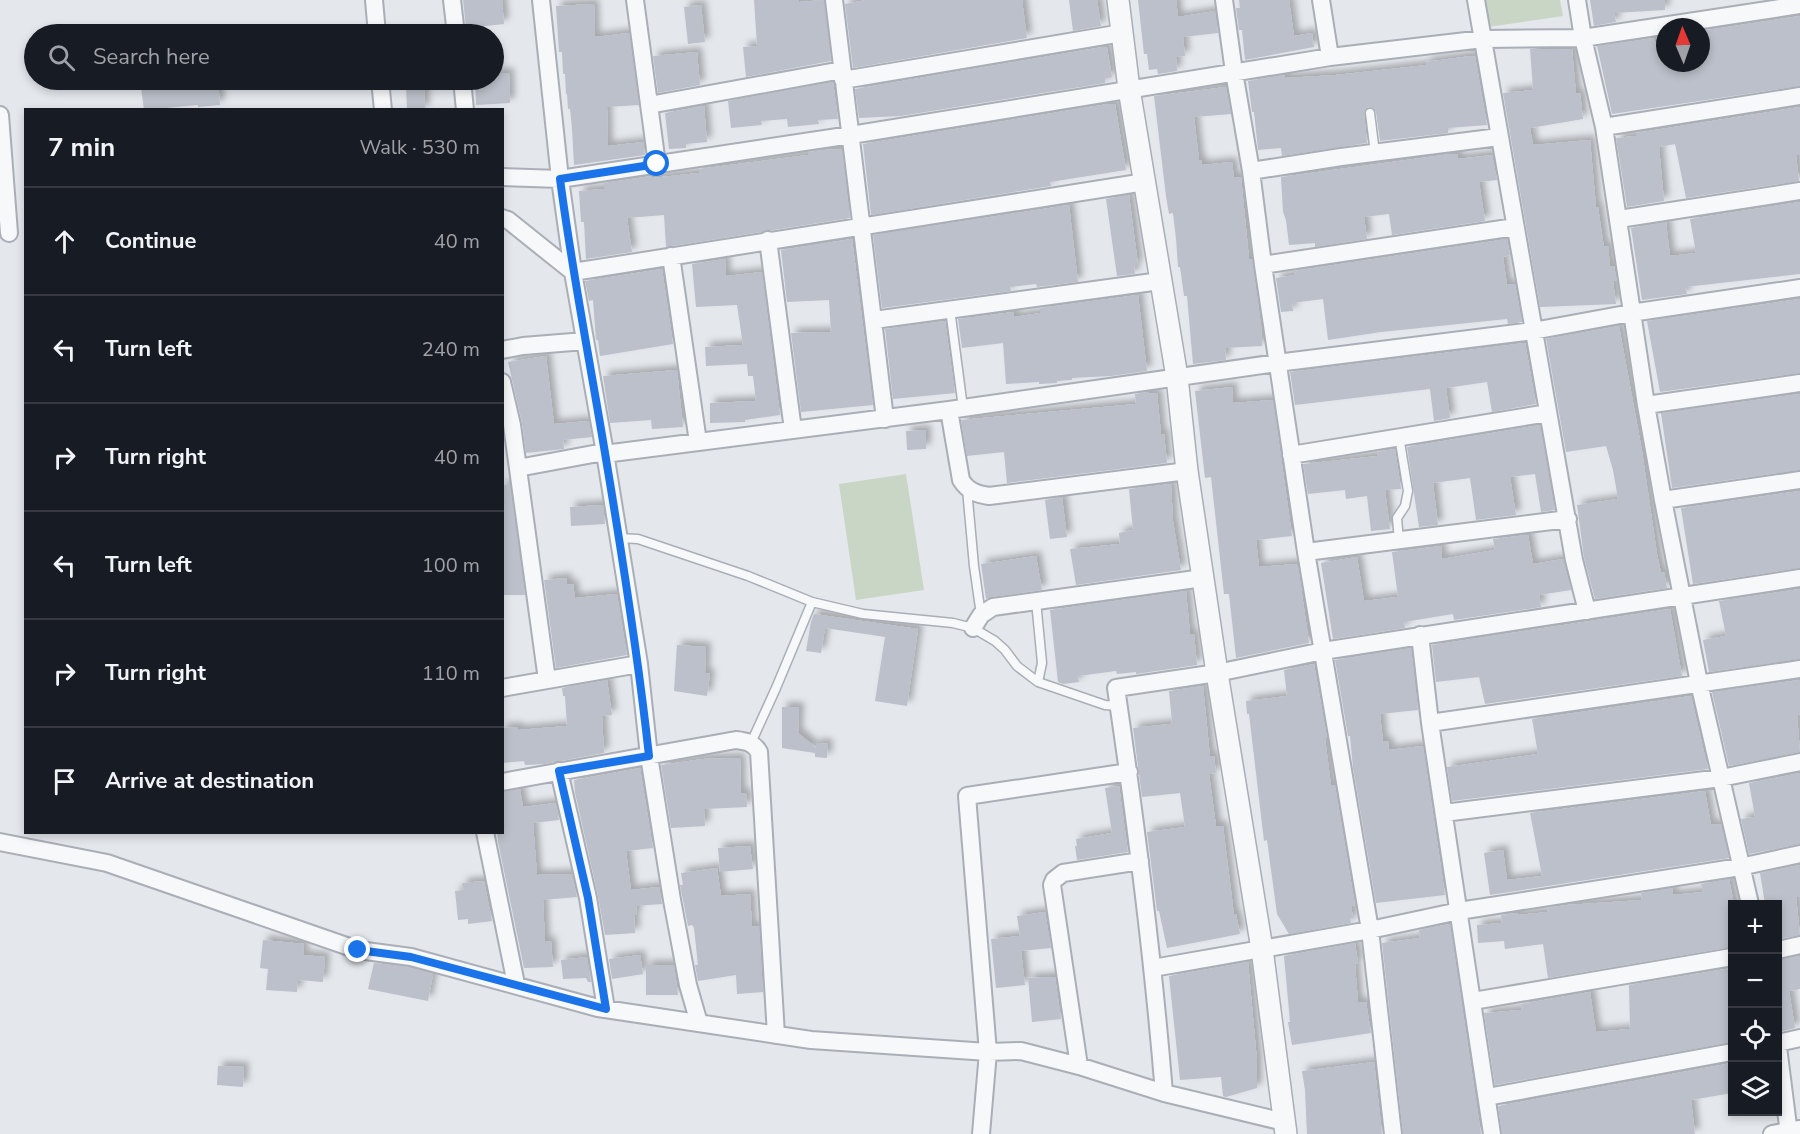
<!DOCTYPE html>
<meta charset="utf-8">
<style>
:root{--surface:#171b24;--page:#20242c;--text:#f1f3f6;--muted:#9ea1a6;--line:#363941}
body{margin:0;font-family:"Nunito Sans",sans-serif;background:var(--page);color:var(--text)}
.controls{position:absolute;right:18px;bottom:18px;display:grid;overflow:hidden;border-radius:0px;box-shadow:0 3px 9px #0003}
.controls button{width:54px;height:54px;display:grid;place-items:center;padding:0;border:0;border-bottom:2px solid var(--line);background:var(--surface);color:var(--text);font:30px sans-serif}
.compass{position:absolute;left:1656px;top:18px;width:54px;height:54px;border-radius:50%;background:var(--surface);box-shadow:0 3px 9px #0003;rotate:358deg}
.stop{position:absolute;width:18px;height:18px;margin:-14px;border:4px solid #1a73e8;border-radius:50%;background:#fff}
.stop.end{background:#1a73e8;border-color:#fff;box-shadow:0 2px 6px #0008}
.list{margin:0;padding:0;list-style:none}
h2{display:flex;justify-content:space-between;align-items:center;height:78px;margin:0;padding:0 24px;font-size:26px}
h2 small{font-size:20px;font-weight:400;color:var(--muted)}
.list li{display:grid;grid-template-columns:39px 1fr auto;gap:18px;align-items:center;box-sizing:border-box;height:108px;padding:0 24px;border-top:2px solid var(--line)}
.list b{display:block;font-size:22px;white-space:nowrap}
.list em{font-size:20px;font-style:normal;color:var(--muted)}
.icon{flex:none;width:33px;height:33px;fill:none;stroke:currentColor;stroke-width:2;stroke-linecap:round;stroke-linejoin:round}
.map{position:relative;flex:none;width:1800px;height:1134px;overflow:hidden}
.search{position:absolute;background:var(--surface);box-shadow:0 3px 9px #0003;left:24px;top:24px;width:480px;height:66px;display:flex;align-items:center;gap:15px;box-sizing:border-box;padding:0 21px;border-radius:33px;color:var(--muted);font-size:22px}
.panel{position:absolute;background:var(--surface);box-shadow:0 3px 9px #0003;left:24px;top:108px;width:480px;height:726px;border-radius:0px}
.map>svg:first-child{display:block}
</style>
<div class="map">
<svg width="1800" height="1134" viewBox="0 0 1800 1134">
<defs>
<filter id="shadow"><feDropShadow dx="5" dy="-5" stdDeviation="3" flood-color="#0004"/></filter>
</defs>
<rect width="100%" height="100%" fill="#e4e7ec"/>
<path fill="#c9d6c5" d="M1484,0H1560L1563,16L1488,27Z
M906,474L924,590L856,600L839,484Z"/>
<path fill="#bbc0ca" filter="url(#shadow)" d="M463,0H502L504,24L466,28Z
M754,0H799V2L824,0L831,61L746,77L743,47L757,46Z
M867,0H1022L1027,38L853,68L845,4Z
M1069,0H1097L1101,26L1073,31Z
M1138,0H1176L1178,17L1215,11L1218,33L1183,37L1185,56L1176,57L1177,71L1158,74L1157,69L1149,70L1147,54H1144Z
M1239,0H1289L1294,36L1312,33L1314,47L1245,60L1242,30H1239L1236,8H1240Z
M1590,0H1665V10L1614,13L1616,22L1594,26Z
M594,4L595,37L629,33L639,105L607,107L608,146L643,142L645,155L574,165L572,128L570,109H568L567,94H566L565,74H563L562,52H559L556,6Z
M701,5L705,42L688,44L684,7Z
M1800,16V86L1612,114L1597,46L1655,38V42L1665,40V63H1701V31Z
M1103,47L1107,48L1112,77L1105,79V83L901,116L859,118L855,89Z
M1530,49H1572L1576,94L1580,93L1583,119L1530,128L1533,145L1590,140L1596,207H1598L1603,241L1604,247L1608,246L1610,266H1614L1617,281H1613L1616,304L1540,307L1503,93L1533,90Z
M697,52L700,85L658,93L653,56Z
M1471,56H1475L1487,125L1448,128V133L1380,141L1376,112L1370,107L1366,108L1364,113L1367,143L1282,156L1281,148L1258,150L1254,112H1252L1248,81L1285,75V78L1336,75L1427,65L1426,62Z
M494,73H509L510,103L476,105L475,80H494Z
M140,80H218L220,105L198,107V105L144,110Z
M833,82L838,119L818,120L819,124L788,127L787,119L761,121L762,125L731,128L728,101Z
M406,86H424L425,110H407Z
M1226,87L1231,114L1194,117L1199,160H1201L1202,165L1232,162L1234,178L1241,177L1249,259H1252L1261,325L1262,346L1225,348L1226,360L1193,364L1187,296H1184L1180,267H1178L1176,239L1173,213L1169,214L1166,196L1154,96Z
M1108,104H1115L1126,170L1050,182L1051,186L871,215L863,144Z
M704,106L707,142L686,144V148L669,149L665,113Z
M1800,107V155H1796L1799,181L1686,198L1675,144L1659,147L1664,201L1627,207L1616,138L1636,136V133Z
M842,149L850,218L666,247L664,215L627,218L632,252L586,259L584,222H581L579,191L604,189V183L652,176V178L699,173V169L808,155V152L824,150Z
M1451,154H1458V159L1492,155L1497,180L1479,182L1485,221L1392,235L1389,214L1364,217L1367,239L1315,247V243L1289,245L1286,220L1283,212L1281,177Z
M1129,195L1138,265H1134L1135,274L1117,276L1106,199Z
M1800,202V274L1685,287L1687,294L1642,300L1631,228L1666,222L1670,256L1696,253L1690,219Z
M1069,205L1078,282L1037,287L1036,284L1010,287L1011,291L882,308L873,235Z
M852,239L873,405L801,412L791,333L831,332L829,300L787,302L781,250Z
M1507,239L1510,255L1503,257L1507,285L1515,284L1522,322L1508,324L1507,319L1381,332L1328,340L1323,299L1292,303L1293,311L1281,312L1276,278L1295,275L1294,271Z
M725,259L726,276L762,272L780,415L745,420V422L710,423V403L756,401L753,376H748L747,364L706,366L705,347L743,345L737,305L696,307L692,264Z
M662,269L673,344L600,356L598,340H596L593,300L589,301L585,281Z
M1138,295L1147,371L1111,376L1072,378V380L1057,381V383L1039,384V382L1006,384L1003,343L962,348L958,319L1014,312V317L1040,313V308Z
M1800,299V373L1660,392L1647,321Z
M945,321L955,393L893,399L885,329Z
M1619,326L1642,451L1657,554L1661,573L1664,572L1667,588L1595,599L1584,558L1577,505L1618,499L1613,470L1606,446L1566,452L1546,339Z
M1525,343L1536,404L1492,412L1487,382L1446,388L1450,418L1434,421L1430,389L1295,405L1290,372Z
M546,356L554,424L589,421L592,437L563,440L564,449L526,453L522,423L508,362Z
M677,370L683,427L652,429L651,420L610,423L603,376Z
M1232,387L1233,403L1273,400L1292,536L1256,540L1259,567L1296,564L1298,566L1309,643L1236,658L1229,594H1224L1211,477L1205,478L1195,391Z
M1149,392V394L1157,393L1161,434H1164L1167,463L1007,483L1004,452L967,456L961,420L1136,404L1135,394Z
M1800,394V470L1672,488L1661,413Z
M1540,425L1555,510L1541,512L1535,474L1510,477L1516,515L1476,520L1470,478L1433,483L1438,525L1419,527L1407,447Z
M926,430V449L907,450L906,431Z
M1395,449L1401,489L1385,490L1390,529L1371,531L1367,496L1346,499L1345,490L1308,494L1303,464L1378,456L1377,452Z
M510,484L525,595H502V485Z
M1171,484L1173,521L1181,570L1076,585L1070,549L1120,544L1119,533L1133,530L1129,489Z
M1800,491V568L1693,584L1681,508Z
M1062,497L1067,537L1050,539L1045,500Z
M603,505L605,524L571,526L570,507Z
M1528,535L1533,564L1563,559L1571,590L1539,595L1541,607L1454,620L1453,614L1404,622L1405,628L1333,639L1321,563L1357,557L1364,601L1398,597L1392,552L1441,546L1442,559L1495,550L1493,539Z
M1036,556L1042,590L992,597L986,599L981,564Z
M567,578V585L573,584L575,598L617,594L627,655L556,668L544,580Z
M1800,589V659L1709,672L1703,640L1726,636L1719,601Z
M1186,591L1190,634H1194L1197,665L1136,674V672L1117,674L1116,671L1078,676L1079,682L1063,684L1058,682L1050,610Z
M1670,609L1682,676L1485,704L1479,677L1436,682L1432,645Z
M814,614L918,629L907,706L875,701L885,637L825,628L821,653L806,651L811,622Z
M677,645L706,647L705,673L710,674L707,696L674,691Z
M1411,648L1418,710L1380,714L1383,742L1388,741L1389,750L1423,746L1445,895L1376,903L1353,768L1350,736H1348L1335,660Z
M1314,664L1327,738H1325L1331,786L1335,785L1355,905L1351,906L1353,918H1350L1351,923L1289,934L1277,914L1267,840L1264,841L1249,714H1247L1246,701L1287,696L1284,670Z
M607,680L612,715L602,716L604,753L545,764L525,765L524,761L502,763V728L518,727V730L567,726L565,696H563L562,688Z
M1800,680V714L1797,715L1800,752L1729,766L1712,692Z
M1203,686L1210,757L1214,756L1216,773L1209,774L1216,826H1223L1234,915L1236,914L1240,934L1167,948L1159,911H1157L1147,832L1185,827L1180,793L1142,797L1133,728L1170,724L1172,722L1169,691Z
M1691,696L1708,769L1452,801L1447,767L1538,754L1532,719Z
M782,707H799L798,733L816,748V743L828,744L827,758L815,757V753L782,748Z
M740,758L741,793H746L747,807L704,809L705,826L671,828L661,765L703,759Z
M640,768L653,848L626,851L631,890L659,887L662,904L636,906L637,915H634L635,933L605,935L598,896L575,793L574,780Z
M1800,773V844L1749,854L1741,819L1755,817L1749,783Z
M1119,786L1128,852L1077,860L1075,846H1077L1076,839L1112,833L1105,788Z
M520,789L523,807L556,803L559,820L533,823L537,875L572,874L577,897L543,900L545,942L551,941L553,967L524,968L498,842L497,832H502V792Z
M1705,791L1711,825L1721,824L1729,858L1490,895L1484,853L1503,850L1507,880L1542,876L1530,813Z
M750,846L753,869L720,872L718,848Z
M1800,865V897H1796L1800,935L1778,939V904H1765L1760,873Z
M717,868L721,896L750,894L752,927L759,926L763,992L737,994L736,975L698,981L695,965H698L694,928L692,925L688,926L680,885H683L681,873Z
M1729,879L1734,904L1732,947L1548,978L1543,944L1505,949L1504,941L1478,943L1477,925L1502,923L1501,915L1517,913L1518,915L1548,912L1547,908L1567,905L1642,900L1641,893L1672,888L1673,895L1703,892L1701,884Z
M484,881L492,921L468,924V919L458,920L455,891L463,890L462,883Z
M1045,912L1051,948L1021,951L1025,985L996,988L991,939L1020,936L1017,916Z
M1450,924L1481,1134H1403L1382,943L1420,938L1419,930Z
M263,940L304,944L303,955L325,957L323,982L298,980L297,992L266,990L268,969L260,968Z
M1355,943L1358,963L1355,964L1358,1003L1366,1002L1371,1033L1292,1045L1288,1022H1290L1284,956Z
M640,955L643,974L612,979L609,959Z
M1800,956V989L1789,991L1795,1028L1779,1032L1778,960Z
M587,957L591,982H588L586,978L563,979L561,960Z
M1248,962L1257,1061V1088L1226,1097L1223,1096L1221,1077L1180,1080L1169,976Z
M374,963L409,967L433,974L428,1001L368,989Z
M646,965H674L678,995H646Z
M1732,968V1042L1495,1085L1484,1013L1522,1010L1521,1004L1590,992L1596,1032L1630,1029L1629,985Z
M1055,977L1061,1019L1032,1022L1028,978Z
M1374,1062L1382,1134H1307L1305,1090L1302,1071Z
M1732,1063V1093L1691,1100L1695,1134H1502L1498,1106Z
M218,1066L244,1067L243,1087L217,1085Z"/>
<g fill="none" stroke-linecap="round" stroke-linejoin="round">
<g stroke="#a9aeb7" stroke-width="11">
<path id="service" d="M1370,113L1375,153
M950,309L963,408
M1399,436L1408,491L1405,506L1397,518L1399,541
M967,489L974,566L981,615
M619,538L638,539L748,576L812,602L863,614L953,623L973,628L995,641L1005,650L1017,666L1038,682L1105,705L1119,706
M1036,601L1042,663L1038,682
M751,743L776,688L812,602"/>
</g>
<g stroke="#a9aeb7" stroke-width="20">
<path id="minor" d="M374,0L377,34
M452,0L456,34
M541,0L560,179L573,272L605,453L639,664L649,756L672,900L688,985L699,1023
M635,0L657,164
M834,0L885,419
M1224,0L1234,72L1251,171L1263,265L1306,552L1370,930L1393,1134
M1321,0L1330,57
M1476,0L1574,560L1587,611
M1577,0L1583,38L1604,127L1646,405L1663,500L1699,683L1750,904
M380,80L383,110
M462,80L465,110
M843,80L1122,33
M649,105L842,70
M0,115L9,233
M1604,127L1800,96
M1251,171L1341,157L1499,137
M502,177L560,179L851,135L1330,57L1483,39L1583,38L1800,5
M502,218L508,220L573,272L1145,182
M1619,219L1800,191
M768,240L793,430
M671,256L698,442
M1263,265L1515,227
M874,320L1160,281
M502,350L523,346L585,341
M502,382L512,425L547,680
M1646,405L1800,383
M949,410L961,480C968,491 976,494 989,496L1187,471
M1291,455L1548,413
M518,468L593,454L612,453L949,410L1277,363L1533,331L1631,313L1800,288
M1663,500L1800,480
M1306,552L1568,519
M973,628L981,615L993,607L1203,578
M1420,635L1430,723L1492,1134
M502,688L639,664
M1430,723L1800,669
M559,771L588,898L606,1009
M502,782L736,740C746,741 754,743 759,752L776,1035
M1444,813L1721,778L1800,762
M485,832L516,984
M0,842L107,863L358,950L411,957L598,1008L811,1040L988,1052L1021,1051L1079,1066L1164,1093L1284,1122
M1778,950L1800,945
M1153,968L1370,930L1459,911L1740,867L1800,854
M1473,1001L1732,957
M1778,1043L1800,1038
M1778,1047L1789,1134
M1079,1066L1052,885L1054,880L1063,873L1140,861
M1164,1093C1153,958 1136,823 1116,688L1217,673L1323,651L1800,578
M1487,1097L1732,1052
M981,1134L988,1052L967,796L1129,772
M1772,1134L1799,1129"/>
</g>
<g stroke="#a9aeb7" stroke-width="24">
<path id="tertiary" d="M1118,0L1129,89L1177,377L1187,471L1217,673L1262,949L1286,1134"/>
</g>
<use href="#service" stroke="#f7f8fa" stroke-width="8"/>
<use href="#minor" stroke="#f7f8fa" stroke-width="16"/>
<use href="#tertiary" stroke="#f7f8fa" stroke-width="21"/>
</g>
<g fill="none" stroke-linecap="round" stroke-linejoin="round">
<path stroke="#1a73e8" stroke-width="8" d="M358,950L411,957L606,1009L588,898L559,771L649,756C638,655 622,554 605,453C590,362 572,271 560,179L657,164"/>
</g>
</svg>
<div class="controls">
<button>+</button>
<button>−</button>
<button><svg class="icon" aria-label="locate" viewBox="0 0 24 24"><circle cx="12" cy="12" r="6"/><path d="M12 2v4M12 18v4M2 12h4M18 12h4"/></svg></button>
<button><svg class="icon" aria-label="layers" viewBox="0 0 24 24"><path d="M12 4l9 5-9 5-9-5zM3 14l9 5 9-5"/></svg></button>
</div>
<svg class="compass" viewBox="-18 -18 36 36"><path d="M0-13l5 13h-10z" fill="#e53935"/><path d="M0 13l5-13h-10z" fill="#9ea1a6"/></svg>
<div class="stop" style="left:657px;top:164px"></div>
<div class="stop end" style="left:358px;top:950px"></div>
<div class="search"><svg class="icon" aria-label="search" viewBox="0 0 24 24"><circle cx="10" cy="10" r="6"/><path d="M15 15l6 6"/></svg>Search here</div>
<section class="panel">
<h2>7 min<small>Walk · 530 m</small></h2>
<ul class="list">
<li><svg class="icon" aria-label="ahead" viewBox="0 0 24 24"><path d="M12 20V5M6 11l6-6 6 6"/></svg><div><b>Continue</b></div><em>40 m</em></li>
<li><svg class="icon" aria-label="left" viewBox="0 0 24 24"><path d="M17 20v-9H6M10 6l-5 5 5 5"/></svg><div><b>Turn left</b></div><em>240 m</em></li>
<li><svg class="icon" aria-label="right" viewBox="0 0 24 24"><path d="M7 20v-9h11M14 6l5 5-5 5"/></svg><div><b>Turn right</b></div><em>40 m</em></li>
<li><svg class="icon" aria-label="left" viewBox="0 0 24 24"><path d="M17 20v-9H6M10 6l-5 5 5 5"/></svg><div><b>Turn left</b></div><em>100 m</em></li>
<li><svg class="icon" aria-label="right" viewBox="0 0 24 24"><path d="M7 20v-9h11M14 6l5 5-5 5"/></svg><div><b>Turn right</b></div><em>110 m</em></li>
<li><svg class="icon" aria-label="arrive" viewBox="0 0 24 24"><path d="M6 21V4h12l-3 4 3 4H6"/></svg><div><b>Arrive at destination</b></div></li>
</ul>
</section>
</div>
